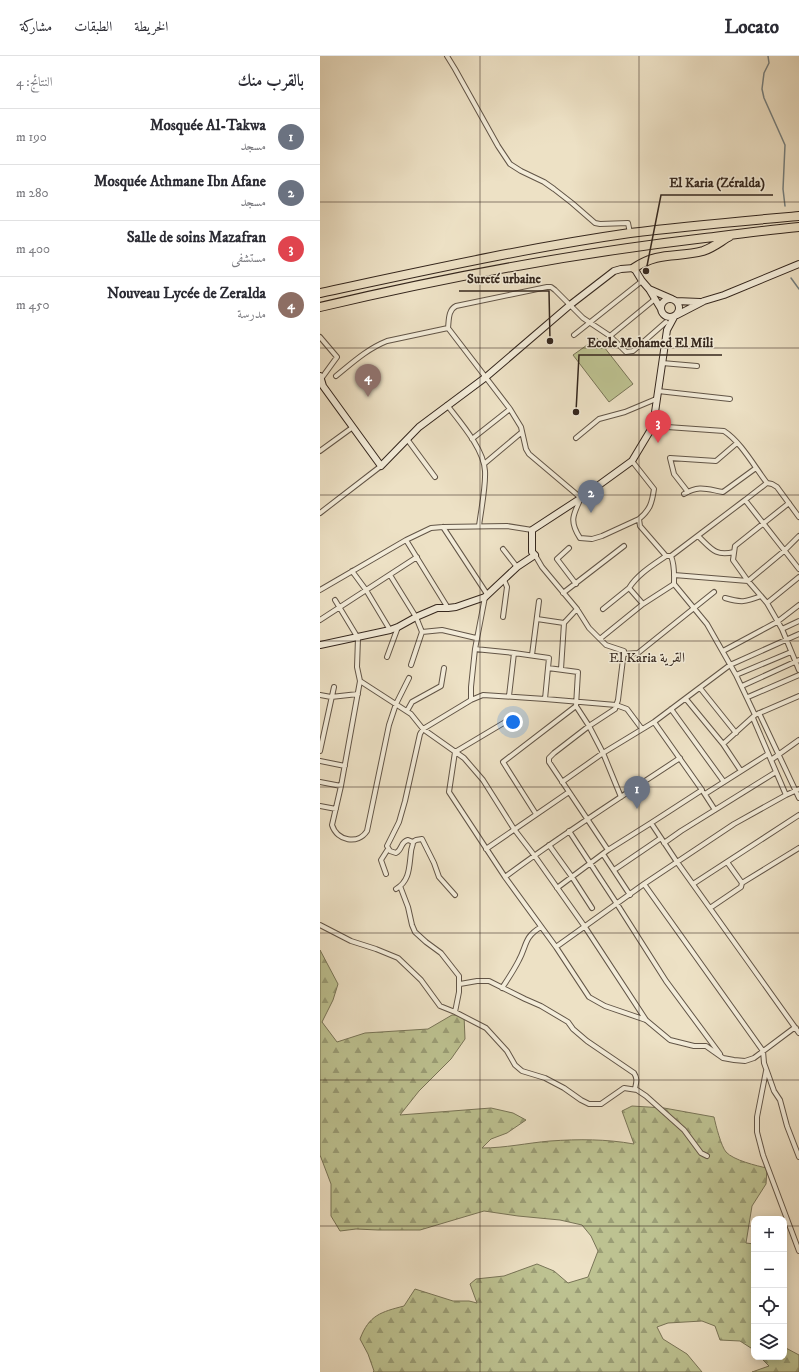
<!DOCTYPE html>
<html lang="ar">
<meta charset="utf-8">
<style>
:root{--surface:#fff;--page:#f7f7f7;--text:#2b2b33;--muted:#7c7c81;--line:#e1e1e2;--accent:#7c3aed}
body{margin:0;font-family:"IM FELL DW Pica",Amiri,serif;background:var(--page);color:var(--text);direction:rtl}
.controls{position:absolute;right:12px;bottom:12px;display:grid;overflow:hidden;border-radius:8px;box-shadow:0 2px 10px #0003}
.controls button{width:36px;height:36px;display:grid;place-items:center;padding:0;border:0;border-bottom:1px solid var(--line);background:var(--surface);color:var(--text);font:20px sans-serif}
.you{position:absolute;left:193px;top:666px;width:14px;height:14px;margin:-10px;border:3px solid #fff;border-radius:50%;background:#1a73e8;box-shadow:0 0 0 6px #1a73e833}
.badge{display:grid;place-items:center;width:26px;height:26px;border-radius:50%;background:var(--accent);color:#fff;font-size:13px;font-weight:700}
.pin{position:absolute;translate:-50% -33px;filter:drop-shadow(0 1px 2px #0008)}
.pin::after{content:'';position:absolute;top:21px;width:14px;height:12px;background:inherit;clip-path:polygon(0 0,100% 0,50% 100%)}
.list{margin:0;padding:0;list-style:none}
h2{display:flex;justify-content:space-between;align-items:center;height:52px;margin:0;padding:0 16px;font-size:17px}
h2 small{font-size:13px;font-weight:400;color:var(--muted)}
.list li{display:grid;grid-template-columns:26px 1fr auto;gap:12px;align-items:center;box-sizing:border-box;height:56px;padding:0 16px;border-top:1px solid var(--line)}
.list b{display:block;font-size:15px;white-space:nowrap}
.list p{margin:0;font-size:13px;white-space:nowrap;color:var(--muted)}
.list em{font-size:13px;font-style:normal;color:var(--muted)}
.icon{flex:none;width:22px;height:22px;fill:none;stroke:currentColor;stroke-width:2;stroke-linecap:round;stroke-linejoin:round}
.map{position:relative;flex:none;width:479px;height:1316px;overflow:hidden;direction:ltr}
header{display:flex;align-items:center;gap:24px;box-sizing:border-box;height:56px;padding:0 20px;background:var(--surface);border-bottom:1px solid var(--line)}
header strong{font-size:19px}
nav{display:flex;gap:22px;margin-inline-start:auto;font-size:14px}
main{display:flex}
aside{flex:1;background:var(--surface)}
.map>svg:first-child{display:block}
</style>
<header>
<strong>Locato</strong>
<nav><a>الخريطة</a><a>الطبقات</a><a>مشاركة</a></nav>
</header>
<main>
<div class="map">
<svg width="479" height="1316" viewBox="0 0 479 1316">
<defs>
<pattern id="forest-firs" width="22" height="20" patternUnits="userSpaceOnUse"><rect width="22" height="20" fill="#bdc291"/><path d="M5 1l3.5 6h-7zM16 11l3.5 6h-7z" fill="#9a9d76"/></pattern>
</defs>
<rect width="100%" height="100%" fill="#ede1c5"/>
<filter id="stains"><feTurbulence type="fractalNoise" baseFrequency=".005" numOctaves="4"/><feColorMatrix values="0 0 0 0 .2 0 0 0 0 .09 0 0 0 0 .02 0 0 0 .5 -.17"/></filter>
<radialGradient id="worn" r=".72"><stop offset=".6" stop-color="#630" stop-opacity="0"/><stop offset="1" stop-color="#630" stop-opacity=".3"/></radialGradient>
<path fill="#bdc291" stroke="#787457" d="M277,282L313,328L289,346L253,299Z"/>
<path fill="url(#forest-firs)" stroke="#787457" d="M0,894L18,928L13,944L2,966L17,986L45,977L108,973L132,959H144L145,983L131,1003L99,1035L80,1059L171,1052L193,1057L206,1064L187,1077L171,1083L162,1092C185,1092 207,1087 230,1085C259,1083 286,1083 314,1088L302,1055L312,1050L344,1052L394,1061C396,1070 401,1090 406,1096C413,1104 437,1110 447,1112L446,1128L432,1150L426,1187L434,1188V1294L420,1285L400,1284L395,1270L382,1265L348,1267L337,1271L343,1283L367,1298L382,1316H53L54,1315L48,1298L40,1283C49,1259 61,1256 84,1250L95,1233L133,1245H149L157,1247L150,1228L156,1223L184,1220L217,1208L234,1215L248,1227L268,1221L278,1195L271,1180L262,1169L240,1164L198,1160L164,1155L100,1174H58L36,1173L20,1175L11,1160V1128L0,1099Z
M464,1291L479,1299V1316H432L449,1310L440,1301H464Z"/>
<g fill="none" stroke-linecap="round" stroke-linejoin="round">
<path stroke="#747f7f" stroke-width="1.5" d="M448,0L449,7L444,17L442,33L444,42L465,89L463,133L465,150
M471,222L479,233"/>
<g stroke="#625547" stroke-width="6">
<path id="street" d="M127,0L135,13L178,90L190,108L201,115L224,126L234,133L252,147L275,167L280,168L308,167L310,177
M128,272L190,353
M254,279L322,225
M290,280L335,243
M0,281L17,301L1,323
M342,307L377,310
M16,320C32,307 47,293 67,285L128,272C129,264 128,254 136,250L227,231H231L235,234L263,262L290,280L306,296L313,295L346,266
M338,335L410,343
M127,349C140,366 164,393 165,415C166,430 161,454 159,470
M333,370L404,375C421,386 434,410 447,427L425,444
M256,382L279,363L305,356L336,343
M87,383L115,421
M152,383L190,353L201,371L206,393L209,398L261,442C253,459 249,465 260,482L272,483L282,480L319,463
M0,395L33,371
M312,405L334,433C332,447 330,454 319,463L320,470L346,500H351C355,510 354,517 354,528L387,568L416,619L435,659
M164,408L202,376
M447,427L452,428L457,431L479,461
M368,436L354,418L350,402L396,405L417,387
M364,438C379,429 386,433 403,436L436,412
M469,447L415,490L413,504L428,525L447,547L462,573L479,614
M0,457L61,410
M123,471L167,538
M378,480C391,492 395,501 414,496
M86,484L128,552
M249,492L237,503L256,528
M183,493L197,511
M215,499L222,511L257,553L269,572L286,589L304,595L298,644L295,653L269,670L234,697L229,702V706L288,794L331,767L357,806L479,977
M351,500L425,444L479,513
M32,515L46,534L70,574
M70,519L96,561L102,576L122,574L156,582
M354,519L428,525L464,495L479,480
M309,532C318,518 333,509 346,500
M0,534L86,484L111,472L123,471L187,470L212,474
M243,537L304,490
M405,542C422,547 425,546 441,540
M15,544L38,582L37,611L40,625L91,658L103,673L144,702L163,724L194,773L214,799L265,871L326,964
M447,547L479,521
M283,553L309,532L323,548
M183,561L187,531L184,524
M217,563L244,567L257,553
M0,564L97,501
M462,573L479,565
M281,582L323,548L354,528
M155,593L194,597L189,640
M403,595L457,566L479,549
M194,597L229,602L228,612
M304,598L318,597L394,536
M212,599L219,545
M67,601L78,571
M91,609L102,576
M241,613L244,567
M416,619L471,596
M40,625L21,730L12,769C17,785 38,789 47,775L69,669L76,648L89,622
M422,630L479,604
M380,632L416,677
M0,639L11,641L38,638
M428,641L479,619
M225,643L228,612L258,616L256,650L269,670L283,697L334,666L410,609L479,578
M366,643L403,688L421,715
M151,644V631L155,593L165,541
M351,653L404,726
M87,655L92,646L121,630L124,612
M439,657L479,742
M433,662L466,739
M187,665L135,696L129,736L185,821L236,891L269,941L285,950L326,964L350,984L374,990H386L403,1002L414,1004L425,1005L434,1002L474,972H476
M403,688L435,659L479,640
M0,695L14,631
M451,704L479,684
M0,705L25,710
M0,726L21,730
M242,726L283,697L301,741
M384,737L395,754
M385,738L448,698
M0,750L16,753
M216,758L183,706L256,650
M331,767L382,734L334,666
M249,775L297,848L346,925L400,998
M93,786L96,784L102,783L114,807L119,821L135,839
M344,787L361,775L456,716
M229,789L252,821L272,852
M166,793L249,736
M283,798L310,839
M407,806L422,827L479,792
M294,814L341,782
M66,818L61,804L68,793
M185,821C241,779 301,741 360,702
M324,828L443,995L444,1007L448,1018L454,1035L460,1044L467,1070L479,1101
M373,828L479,759
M80,830L88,851L92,869L95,876L106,886L121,897L139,920V936L135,956
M237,832L288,794
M76,833C90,825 89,811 91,796C91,792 93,790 93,786L88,784C80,786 83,793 76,797L70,795L67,790L79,766L85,745L100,678L103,673L151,644L163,639L225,643L296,649L307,653L322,673
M390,852L421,831L422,827
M0,869L31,885L56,893L78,902L101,924L120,950L135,956L166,972L187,995L195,1009L202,1015L225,1022L244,1032L261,1044L269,1048H281L304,1032L317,1034L326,1040L364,1074L381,1097L387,1100
M236,891L324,828L414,768L466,739L479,733
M140,928L157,925H169L205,943L221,950L248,966L253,973L267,985L314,1017C318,1023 316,1027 315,1033
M182,932C188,923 194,914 199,904C207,889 204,881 221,871
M446,1015L437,1061V1076L443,1099L479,1195"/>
</g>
<g stroke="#34261d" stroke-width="8">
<path id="secondary" d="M329,233L352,243
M341 252a9 9 0 1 1 18 0a9 9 0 1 1-18 0Z
M356,245L380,246
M357,259L384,245L404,239L479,208
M0,320L3,330L61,410L99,371L166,321L250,249L294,215L301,213L314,212L322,225L329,233L341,253
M0,589L70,574L78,571L96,561L117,552H128L136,551L165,541L197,511L215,499L212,496V474L261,442L312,405L333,370L347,274L354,261"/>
</g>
<g stroke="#34261d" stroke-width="10">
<path id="highway" d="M314,212C339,195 357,202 383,195C393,192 401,185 410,180
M0,237C103,215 206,192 310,177C366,170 423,165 479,160
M0,251C127,221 256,197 385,182C417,178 448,174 479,171"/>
</g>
<use href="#street" stroke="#f3ecd9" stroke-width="4"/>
<use href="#secondary" stroke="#f3ecd9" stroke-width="6"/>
<use href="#highway" stroke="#ede1c5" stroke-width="8"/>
</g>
<path fill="none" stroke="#34261d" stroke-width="1" stroke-opacity="0.55" d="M160,0V1316M319,0V1316M0,146H479M0,292H479M0,439H479M0,585H479M0,731H479M0,877H479M0,1024H479M0,1170H434M464,1170H479"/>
<g text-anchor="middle" stroke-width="3" stroke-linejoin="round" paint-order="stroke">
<g font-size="14" fill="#34261d" stroke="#f3ecd9">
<text x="327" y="606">El Karia القرية</text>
</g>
</g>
<path fill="none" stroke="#34261d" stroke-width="1.5" d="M326 215L341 139H453M230 285L229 235H139M256 356L259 299H402"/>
<g fill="#34261d" stroke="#f3ecd9" stroke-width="1.5">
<circle cx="326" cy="215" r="4"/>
<circle cx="230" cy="285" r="4"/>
<circle cx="256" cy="356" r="4"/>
</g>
<g font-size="13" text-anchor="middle" font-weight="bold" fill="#34261d" stroke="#f3ecd9" stroke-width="3" stroke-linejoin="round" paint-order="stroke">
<text x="397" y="131">El Karia (Zéralda)</text>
<text x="184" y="227">Sureté urbaine</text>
<text x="330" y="291">Ecole Mohamed El Mili</text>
</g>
<rect width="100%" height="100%" filter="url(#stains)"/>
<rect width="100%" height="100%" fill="url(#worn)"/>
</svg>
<div class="controls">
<button>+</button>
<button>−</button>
<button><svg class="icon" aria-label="locate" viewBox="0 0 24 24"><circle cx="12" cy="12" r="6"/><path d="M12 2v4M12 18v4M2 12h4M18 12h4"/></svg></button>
<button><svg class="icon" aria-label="layers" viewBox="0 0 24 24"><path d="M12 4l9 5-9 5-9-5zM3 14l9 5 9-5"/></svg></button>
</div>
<div class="you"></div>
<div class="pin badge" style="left:317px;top:753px;background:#6b7280">1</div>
<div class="pin badge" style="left:271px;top:457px;background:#6b7280">2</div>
<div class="pin badge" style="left:338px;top:387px;background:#e0444e">3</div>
<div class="pin badge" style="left:48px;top:341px;background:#8d6e63">4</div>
</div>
<aside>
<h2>بالقرب منك<small>النتائج: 4</small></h2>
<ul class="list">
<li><span class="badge" style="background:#6b7280">1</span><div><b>Mosquée Al-Takwa</b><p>مسجد</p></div><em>190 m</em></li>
<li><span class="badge" style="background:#6b7280">2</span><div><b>Mosquée Athmane Ibn Afane</b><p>مسجد</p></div><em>280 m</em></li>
<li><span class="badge" style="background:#e0444e">3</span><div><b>Salle de soins Mazafran</b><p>مستشفى</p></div><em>400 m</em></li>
<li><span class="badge" style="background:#8d6e63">4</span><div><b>Nouveau Lycée de Zeralda</b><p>مدرسة</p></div><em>450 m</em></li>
</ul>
</aside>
</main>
